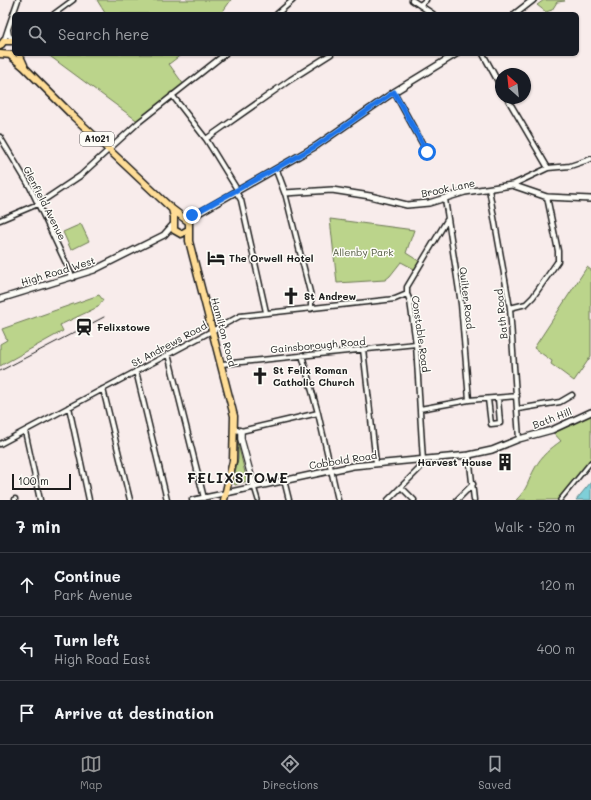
<!DOCTYPE html>
<meta charset="utf-8">
<style>
:root{--surface:#171b24;--page:#242831;--text:#f1f3f6;--muted:#9ea1a6;--line:#363941;--accent:#919294}
body{margin:0;font-family:Mali,sans-serif;background:var(--page);color:var(--text)}
.compass{position:absolute;left:495px;top:68px;width:36px;height:36px;border-radius:50%;background:var(--surface);box-shadow:0 1px 3px #0004;rotate:333deg}
.scale{position:absolute;left:12px;bottom:10px;width:59px;box-sizing:border-box;padding-left:4px;border:2px solid #1c1c1c;border-top:0;font-size:11px;line-height:14px;white-space:nowrap;color:#1c1c1c;-webkit-text-stroke:3px #fdfcf7;paint-order:stroke}
.stop{position:absolute;width:12px;height:12px;margin:-9px;border:3px solid #1a73e8;border-radius:50%;background:#fff}
.stop.end{background:#1a73e8;border-color:#fff;box-shadow:0 1px 4px #0008}
.list{margin:0;padding:0;list-style:none}
h2{display:flex;justify-content:space-between;align-items:center;height:52px;margin:0;padding:0 16px;font-size:17px}
h2 small{font-size:13px;font-weight:400;color:var(--muted)}
.list li{display:grid;grid-template-columns:26px 1fr auto;gap:12px;align-items:center;box-sizing:border-box;height:64px;padding:0 16px;border-top:1px solid var(--line)}
.list b{display:block;font-size:15px;white-space:nowrap}
.list p{margin:0;font-size:13px;white-space:nowrap;color:var(--muted)}
.list em{font-size:13px;font-style:normal;color:var(--muted)}
.icon{flex:none;width:22px;height:22px;fill:none;stroke:currentColor;stroke-width:2;stroke-linecap:round;stroke-linejoin:round}
.map{position:relative;flex:none;width:591px;height:500px;overflow:hidden}
.search{position:absolute;background:var(--surface);box-shadow:0 1px 3px #0004;left:12px;right:12px;top:12px;height:44px;display:flex;align-items:center;gap:10px;box-sizing:border-box;padding:0 14px;border-radius:6px;color:var(--muted);font-size:15px}
.sheet{height:244px;background:var(--surface)}
nav{display:flex;justify-content:space-around;align-items:center;box-sizing:border-box;height:56px;border-top:1px solid var(--line);background:var(--surface);font-size:11px;color:var(--muted)}
nav a{display:grid;justify-items:center;gap:2px}
nav .on{color:var(--accent)}
.map>svg:first-child{display:block}
</style>
<div class="map">
<svg width="591" height="500" viewBox="0 0 591 500">
<rect width="100%" height="100%" fill="#f8eceb"/>
<filter id="ink" filterUnits="userSpaceOnUse"><feTurbulence type="fractalNoise" baseFrequency=".025" numOctaves="2"/><feDisplacementMap in="SourceGraphic" scale="8" xChannelSelector="R" yChannelSelector="G"/><feConvolveMatrix kernelMatrix="1 2 1 2 8 2 1 2 1" color-interpolation-filters="sRGB"/></filter>
<g filter="url(#ink)">
<path fill="#bbd48b" stroke="#6c7854" d="M97,0H231L221,14H104L105,13Z
M544,0H564L565,1L557,2L552,10L546,12L537,5Z
M47,54H182L169,64L184,85L139,122Z
M330,219L414,230L406,253L422,263L418,271L401,262L390,276L385,280L337,283Z
M81,224L89,241L71,250L63,232Z
M587,267L591,270V356L574,381L551,364L552,361L534,348Z
M99,295L103,300L98,307L60,325L63,331L0,366V344L7,340L2,329Z
M591,414V461L559,500H516C528,489 528,480 535,468C541,456 551,448 561,441L552,431Z
M238,444L247,481L235,485L233,482L238,459Z"/>
<path fill="#7fcfd8" stroke="#57878d" d="M591,482V500H576Z"/>
<g fill="none" stroke-linecap="round" stroke-linejoin="round">
<g stroke="#1c1c1c" stroke-width="6">
<path id="pedestrian" d="M254,487L258,500
M560,500L591,462"/>
</g>
<g stroke="#1c1c1c" stroke-width="7">
<path id="minor" d="M412,0L433,14
M420,5L426,0
M54,14L73,0
M277,14L293,0
M8,29L18,0
M4,41L8,29L9,35L13,40
M483,54L501,87
M394,92L427,152
M172,95L206,139L238,191
M507,98L548,168
M0,137L30,187L73,278
M206,139L290,80L331,54
M512,185L548,168L570,166L591,159
M489,189L510,308L519,439
M236,192L241,200L266,312
M285,193L311,296V309
M445,199L461,304L469,400
M0,220L38,204L80,176L139,122L225,54
M510,308L526,304L533,297L558,261V251L547,197
M363,349L376,463
M168,354L204,498
M302,355L318,413L338,500
M222,364L416,344
M136,371L167,500
M103,389L130,500
M488,399L491,424L500,423L498,398
M69,407L89,500
M420,409L469,400L517,396
M518,409L560,402L572,395
M25,431L40,500
M241,431L318,413
M0,444L240,316L395,299L407,294
M469,455L474,500
M284,480L289,500
M401,487L414,500
M15,499V500
M192,500L226,493
M388,500L420,468L423,461L416,344L410,301L407,294V287L447,220
M457,500L473,484"/>
</g>
<g stroke="#1c1c1c" stroke-width="8">
<path id="tertiary" d="M515,14L533,0
M276,169L285,193L332,190L370,196L407,205L429,203L465,192L512,185L547,197L591,199
M185,217L197,214L316,146L394,92L456,54
M0,299L94,270L164,235L172,226
M226,493L353,466L469,455L492,450L519,439L552,430L591,412"/>
</g>
<g stroke="#1c1c1c" stroke-width="8">
<path id="secondary" d="M235,429L241,431V439L254,487"/>
</g>
<g stroke="#1c1c1c" stroke-width="9">
<path id="primary" d="M0,46L4,41H14
M0,54L12,55
M19,54L24,65
M10,55L24,67L73,116L172,209L189,222V241L234,416L233,461L224,500
M172,209L174,217V230L181,234L188,230"/>
</g>
<use href="#pedestrian" stroke="#fdfcf7" stroke-width="3"/>
<use href="#minor" stroke="#fdfcf7" stroke-width="4"/>
<use href="#tertiary" stroke="#fdfcf7" stroke-width="5"/>
<use href="#secondary" stroke="#fdfcf7" stroke-width="5.5"/>
<use href="#primary" stroke="#ffdd96" stroke-width="6"/>
<path stroke="#1c1c1c" stroke-width="1" d="M0,371L104,317"/>
</g>
</g>
<g fill="none" stroke-linecap="round" stroke-linejoin="round" filter="url(#ink)">
<path stroke="#1a73e8" stroke-width="5" d="M192,215L316,146L394,92L427,152"/>
</g>
<defs>
<g id="hotel-bare" transform="scale(1.38)"><path d="M-6-4.5h1.5V1H6V5H4.5V3h-9V5H-6ZM-4 0a1.8 1.8 0 1 1 3.6 0ZM.5 0V-2.5h3Q6-2.5 6 0Z" fill="#1c1c1c" stroke="#fdfcf7" stroke-width="2.5" paint-order="stroke"/></g>
<g id="church-bare" transform="scale(1.38)"><path d="M-1.2-6h2.4v3.5h3.3v2.4h-3.3V6h-2.4V-.1h-3.3v-2.4h3.3Z" fill="#1c1c1c" stroke="#fdfcf7" stroke-width="2.5" paint-order="stroke"/></g>
<g id="station-bare" transform="scale(1.38)"><path d="M-3-6H3Q5-6 5-4V2Q5 4 3 4L4.5 6H3L1.5 4h-3L-3 6H-4.5L-3 4Q-5 4-5 2V-4Q-5-6-3-6ZM-3.5-4v3h7v-3ZM-3.5 1v1.5H-2V1ZM2 1v1.5H3.5V1Z" fill="#1c1c1c" stroke="#fdfcf7" stroke-width="2.5" paint-order="stroke"/></g>
<g id="building-bare" transform="scale(1.38)"><path d="M-4-6H4V6H1V3H-1V6H-4ZM-2.5-4.3h1.7v1.8h-1.7ZM.8-4.3h1.7v1.8H.8ZM-2.5-1h1.7V.8h-1.7ZM.8-1h1.7V.8H.8Z" fill="#1c1c1c" stroke="#fdfcf7" stroke-width="2.5" paint-order="stroke"/></g>
</defs>
<g fill-rule="evenodd">
<use href="#hotel-bare" x="216" y="258"/>
<use href="#church-bare" x="291" y="296"/>
<use href="#station-bare" x="84" y="327"/>
<use href="#church-bare" x="260" y="376"/>
<use href="#building-bare" x="505" y="462"/>
</g>
<g text-anchor="middle" stroke-width="3" stroke-linejoin="round" paint-order="stroke">
<rect fill="#fdfcf7" stroke="#605f5e" stroke-width="1" x="80" y="132" width="34" height="14" rx="3"/>
<g font-size="9" font-weight="bold" fill="#1c1c1c">
<text x="97" y="142">A1021</text>
</g>
<g font-size="10" fill="#1c1c1c" stroke="#fdfcf7">
<text transform="translate(448 188) rotate(-12)" y="4">Brook Lane</text>
<text transform="translate(45 203) rotate(63)" y="4">Glenfield Avenue</text>
<text transform="translate(58 271) rotate(-17)" y="4">High Road West</text>
<text transform="translate(467 298) rotate(83)" y="4">Quilter Road</text>
<text transform="translate(501 314) rotate(-96)" y="4">Bath Road</text>
<text transform="translate(224 332) rotate(75)" y="4">Hamilton Road</text>
<text transform="translate(421 334) rotate(82)" y="4">Constable Road</text>
<text transform="translate(169 344) rotate(-28)" y="4">St Andrews Road</text>
<text transform="translate(318 345) rotate(-5)" y="4">Gainsborough Road</text>
<text transform="translate(552 418) rotate(-21)" y="4">Bath Hill</text>
<text transform="translate(343 460) rotate(-9)" y="4">Cobbold Road</text>
</g>
<g font-size="10" fill="#545c43" stroke="#fdfcf7">
<text x="363" y="256">Allenby Park</text>
</g>
<g font-size="10" font-weight="bold" fill="#1c1c1c" stroke="#fdfcf7" text-anchor="start">
<text x="229" y="262">The Orwell Hotel</text>
<text x="304" y="300">St Andrew</text>
<text x="97" y="331">Felixstowe</text>
<text x="273" y="374">St Felix Roman<tspan x="273" dy="12">Catholic Church</tspan></text>
<text x="492" y="466" text-anchor="end">Harvest House</text>
</g>
<g font-size="14" font-weight="bold" letter-spacing="1" fill="#1c1c1c" stroke="#fdfcf7">
<text x="238" y="483">FELIXSTOWE</text>
</g>
</g>
</svg>
<svg class="compass" viewBox="-18 -18 36 36"><path d="M0-13l5 13h-10z" fill="#e53935"/><path d="M0 13l5-13h-10z" fill="#9ea1a6"/></svg>
<div class="scale">100 m</div>
<div class="stop" style="left:427px;top:152px"></div>
<div class="stop end" style="left:192px;top:215px"></div>
<div class="search"><svg class="icon" aria-label="search" viewBox="0 0 24 24"><circle cx="10" cy="10" r="6"/><path d="M15 15l6 6"/></svg>Search here</div>
</div>
<section class="sheet">
<h2>7 min<small>Walk · 520 m</small></h2>
<ul class="list">
<li><svg class="icon" aria-label="ahead" viewBox="0 0 24 24"><path d="M12 20V5M6 11l6-6 6 6"/></svg><div><b>Continue</b><p>Park Avenue</p></div><em>120 m</em></li>
<li><svg class="icon" aria-label="left" viewBox="0 0 24 24"><path d="M17 20v-9H6M10 6l-5 5 5 5"/></svg><div><b>Turn left</b><p>High Road East</p></div><em>400 m</em></li>
<li><svg class="icon" aria-label="arrive" viewBox="0 0 24 24"><path d="M6 21V4h12l-3 4 3 4H6"/></svg><div><b>Arrive at destination</b></div></li>
</ul>
</section>
<nav>
<a class="on"><svg class="icon" aria-label="map" viewBox="0 0 24 24"><path d="M3 6l6-2 6 2 6-2v14l-6 2-6-2-6 2zM9 4v14M15 6v14"/></svg>Map</a>
<a><svg class="icon" aria-label="directions" viewBox="0 0 24 24"><path d="M12 3l9 9-9 9-9-9zM9 14v-3h6M13 9l2 2-2 2"/></svg>Directions</a>
<a><svg class="icon" aria-label="saved" viewBox="0 0 24 24"><path d="M7 4h10v16l-5-4-5 4z"/></svg>Saved</a>
</nav>
